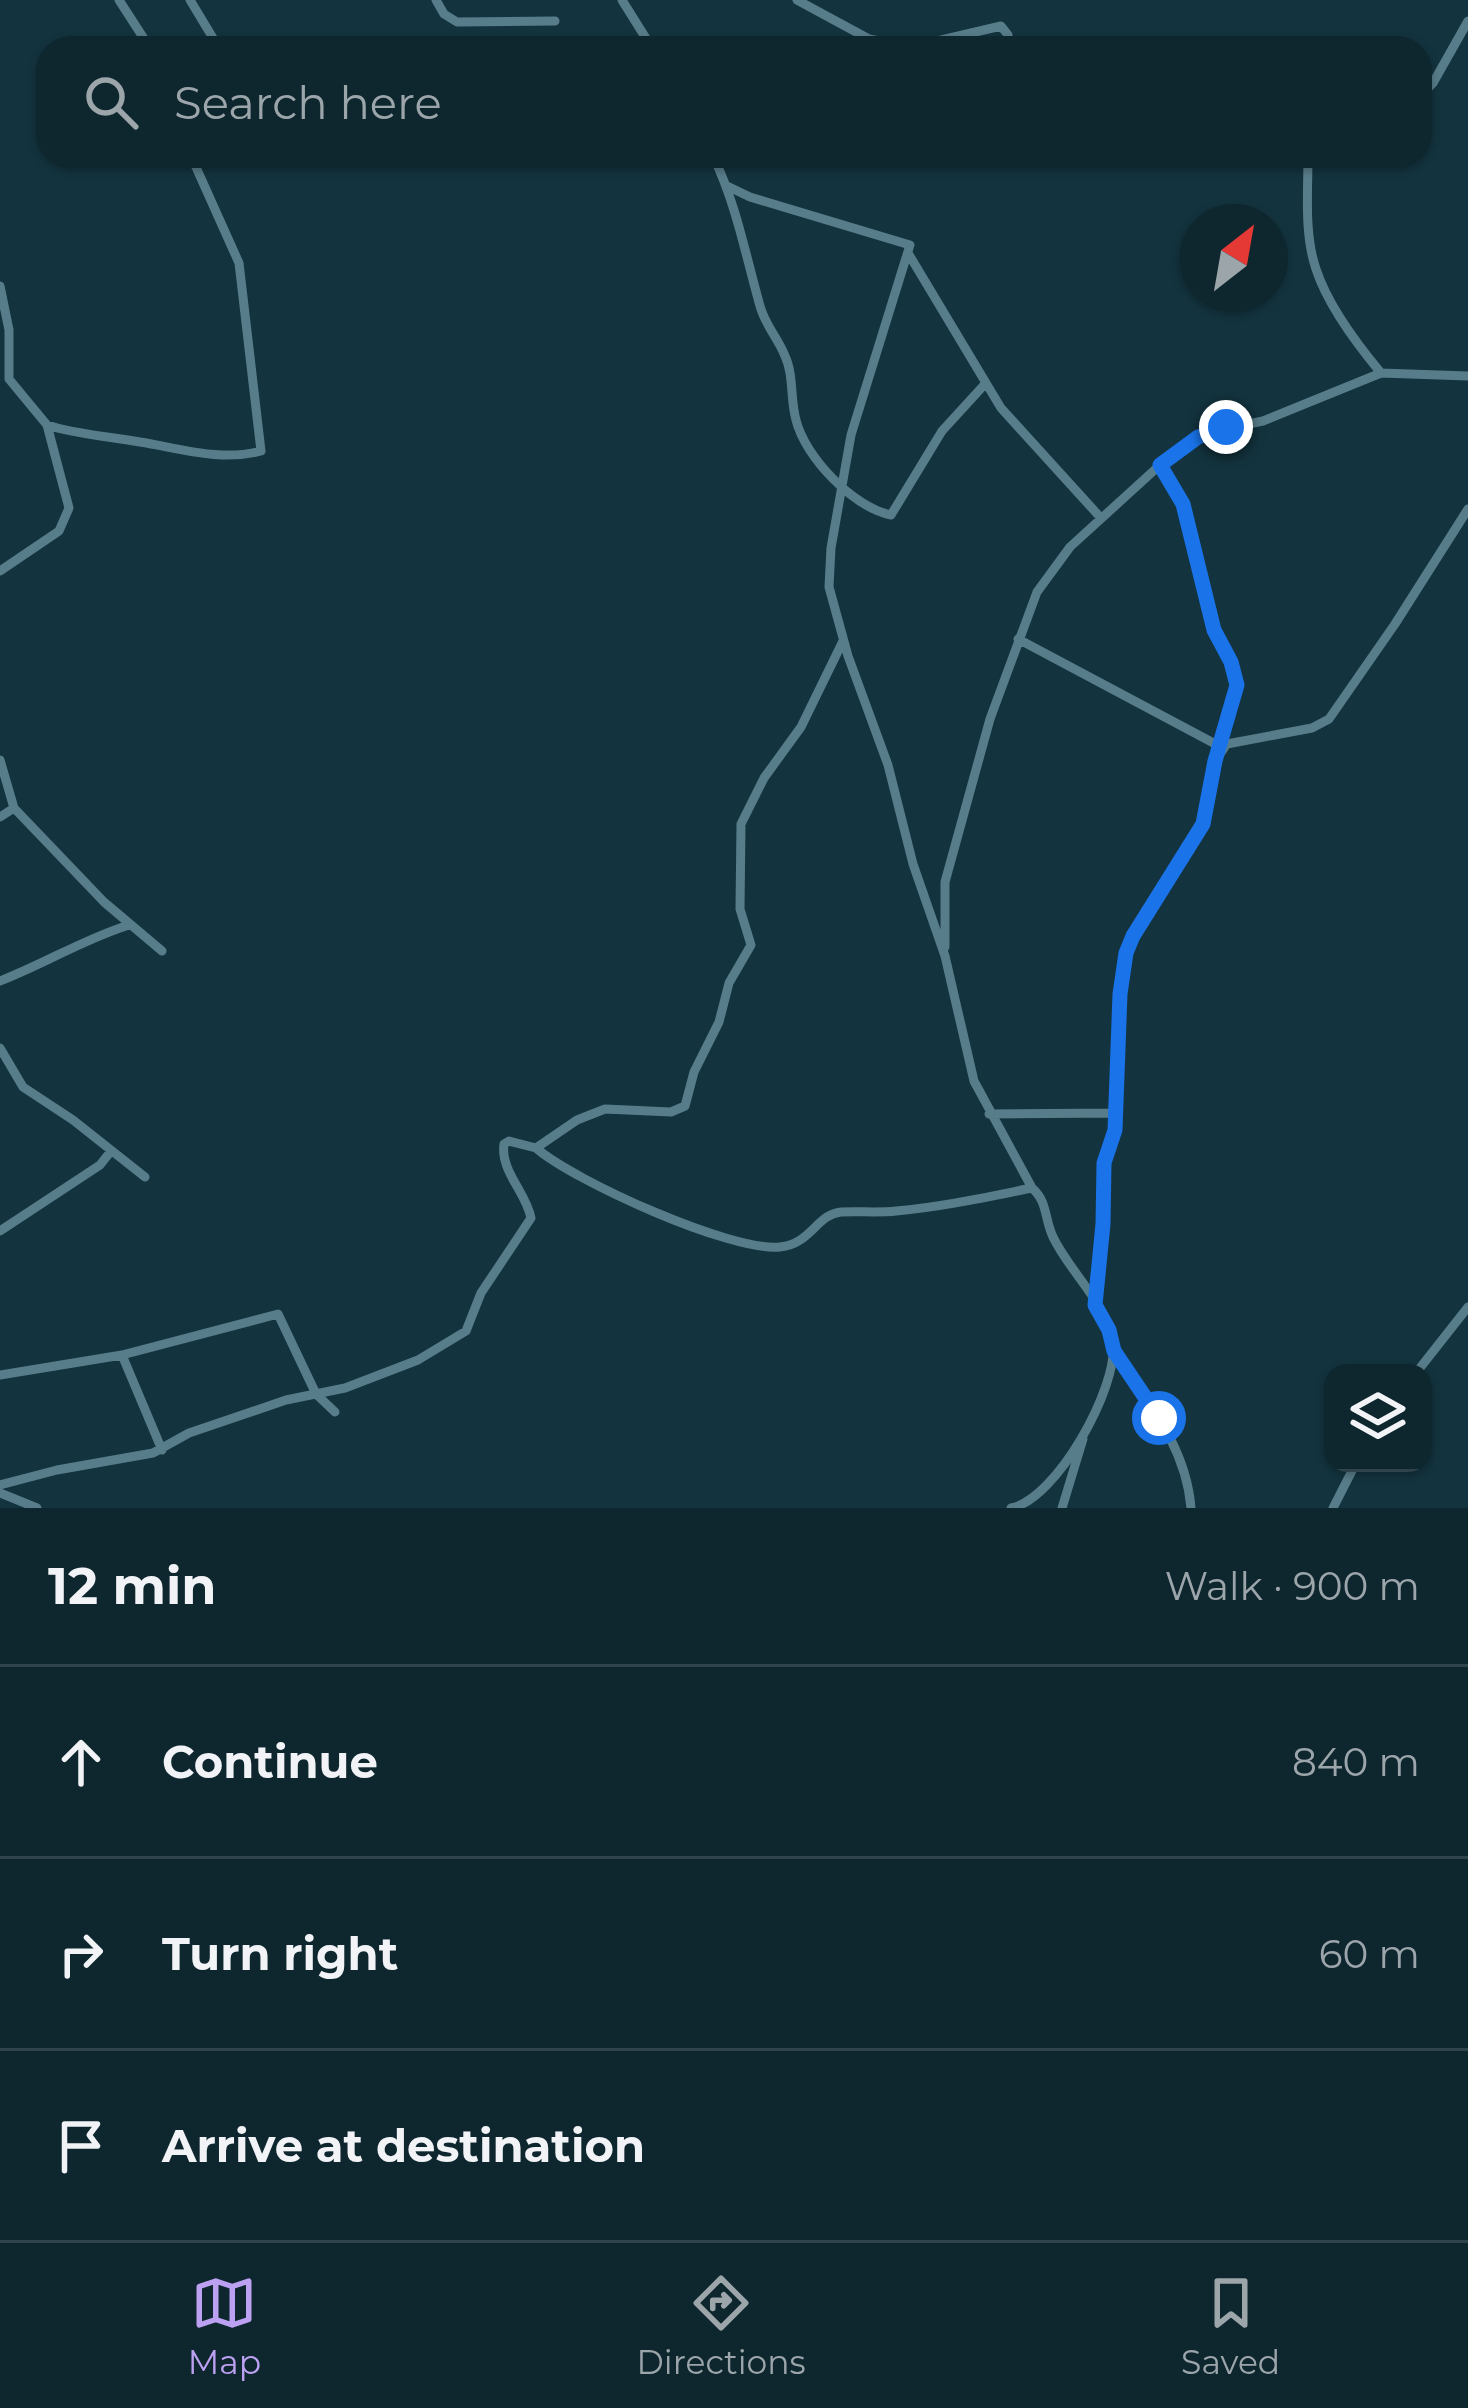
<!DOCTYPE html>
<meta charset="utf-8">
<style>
:root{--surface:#0e262e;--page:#172e36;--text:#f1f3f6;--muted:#9ba5aa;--line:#2e434a;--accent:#bca0f2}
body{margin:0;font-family:Montserrat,sans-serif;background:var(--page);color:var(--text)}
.controls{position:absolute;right:36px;bottom:36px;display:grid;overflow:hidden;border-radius:24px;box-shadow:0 3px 9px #0004}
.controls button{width:108px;height:108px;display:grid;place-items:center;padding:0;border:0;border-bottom:3px solid var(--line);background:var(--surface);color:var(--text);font:60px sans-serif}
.compass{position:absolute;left:1180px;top:204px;width:108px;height:108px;border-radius:50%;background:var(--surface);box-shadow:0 3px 9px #0004;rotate:31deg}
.stop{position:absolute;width:36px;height:36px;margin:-27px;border:9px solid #1a73e8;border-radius:50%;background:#fff}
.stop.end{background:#1a73e8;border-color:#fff;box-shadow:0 3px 12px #0008}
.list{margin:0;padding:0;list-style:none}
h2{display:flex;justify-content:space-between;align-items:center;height:156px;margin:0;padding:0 48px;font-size:51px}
h2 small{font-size:39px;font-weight:400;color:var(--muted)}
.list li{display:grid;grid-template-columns:78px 1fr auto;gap:36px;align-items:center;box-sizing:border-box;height:192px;padding:0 48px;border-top:3px solid var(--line)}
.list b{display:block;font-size:45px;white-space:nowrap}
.list em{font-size:39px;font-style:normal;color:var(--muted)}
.icon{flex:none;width:66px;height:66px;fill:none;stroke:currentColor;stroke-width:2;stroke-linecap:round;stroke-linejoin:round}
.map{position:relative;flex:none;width:1468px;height:1508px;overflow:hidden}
.search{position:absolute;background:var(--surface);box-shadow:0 3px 9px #0004;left:36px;right:36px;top:36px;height:132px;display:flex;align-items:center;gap:30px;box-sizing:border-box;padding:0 42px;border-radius:36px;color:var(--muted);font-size:45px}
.sheet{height:732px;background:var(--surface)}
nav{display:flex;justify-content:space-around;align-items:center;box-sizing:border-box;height:168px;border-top:3px solid var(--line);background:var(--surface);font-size:33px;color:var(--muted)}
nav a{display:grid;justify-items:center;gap:6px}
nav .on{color:var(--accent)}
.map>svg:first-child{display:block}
</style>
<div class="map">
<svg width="1468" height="1508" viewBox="0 0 1468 1508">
<rect width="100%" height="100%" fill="#13333e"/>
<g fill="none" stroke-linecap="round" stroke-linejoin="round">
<path stroke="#587d8a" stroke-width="9" d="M119,0L150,48
M190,0L219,48
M436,0L444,14L457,22L555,21
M622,0L652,48
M797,0L869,39L896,44L920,45L1001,26L1008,35L1010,48
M1420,96L1433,83L1468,21
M713,156C736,203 746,257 760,306C765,325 778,338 785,356C794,375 790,399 796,420C805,457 853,507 891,515L942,431L985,384
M1308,156C1308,192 1304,234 1316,269C1328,306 1356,343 1381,373
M727,186L750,197L910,245L851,435L831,548L829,587L848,656L888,765L913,864L945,956L974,1081L1032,1188C1048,1202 1044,1218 1053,1237C1069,1271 1107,1304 1113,1342C1119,1387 1056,1500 1011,1508
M908,253L1001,408L1100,517
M0,286L9,330V379L47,425L69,508L59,531L0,571
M47,425C78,435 108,436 140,442C179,448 221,462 261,451L239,263L191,156
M1018,639L1221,747L1237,685L1231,662L1214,630L1183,504L1160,465
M0,760L14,808L0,817
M14,808L104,902L162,951
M945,947V882L990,719L1037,592L1070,547L1160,465L1205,433L1263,421L1381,373L1468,376
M0,981C44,964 84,939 129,925
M0,1048L23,1087L73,1120L145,1177
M989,1114L1116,1113
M536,1148C574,1181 731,1252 780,1247C811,1244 817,1214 841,1212C859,1211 878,1213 896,1211C941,1207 987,1197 1032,1188
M0,1231L100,1165L111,1151
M1095,1304L1104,1224V1163L1115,1130L1120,994L1126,953L1142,920L1203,824L1215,761L1227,744L1312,728L1329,719L1395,624L1468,509
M1114,1351C1147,1401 1186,1446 1191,1508
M122,1355L162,1450
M1416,1373L1468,1307
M0,1375L122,1355L278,1314L316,1394L335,1412
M0,1485L57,1470L153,1453L189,1433L286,1400L345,1388L418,1360L466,1331L481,1293L531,1218C526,1192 500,1171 504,1144L509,1141L536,1148L577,1120L605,1109L671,1112L685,1106L694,1072L719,1022L729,983L751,945L740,909L741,824L764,778L801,727L843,641
M0,1493L37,1508
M1062,1508L1083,1439
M1333,1508L1356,1463"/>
</g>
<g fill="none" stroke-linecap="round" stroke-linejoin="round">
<path stroke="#1a73e8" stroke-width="15" d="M1159,1418L1114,1351L1109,1330L1095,1305L1103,1224L1104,1163L1115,1130L1120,994L1126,953L1133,936L1203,824L1215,761L1237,685L1231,662L1214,630L1183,504L1160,465L1198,437L1226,427"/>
</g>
</svg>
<div class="controls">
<button><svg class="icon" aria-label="layers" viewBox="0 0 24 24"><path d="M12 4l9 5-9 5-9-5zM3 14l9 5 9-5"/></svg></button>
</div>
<svg class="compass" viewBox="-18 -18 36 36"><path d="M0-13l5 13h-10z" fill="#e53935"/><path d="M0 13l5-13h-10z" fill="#9ba5aa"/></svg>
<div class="stop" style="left:1159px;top:1418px"></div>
<div class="stop end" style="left:1226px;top:427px"></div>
<div class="search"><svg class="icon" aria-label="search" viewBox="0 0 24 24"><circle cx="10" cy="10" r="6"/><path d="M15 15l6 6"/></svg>Search here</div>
</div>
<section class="sheet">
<h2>12 min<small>Walk · 900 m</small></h2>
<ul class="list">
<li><svg class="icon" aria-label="ahead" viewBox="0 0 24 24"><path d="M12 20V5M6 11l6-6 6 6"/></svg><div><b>Continue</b></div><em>840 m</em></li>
<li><svg class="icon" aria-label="right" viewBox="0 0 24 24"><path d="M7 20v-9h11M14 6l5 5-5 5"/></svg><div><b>Turn right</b></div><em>60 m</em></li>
<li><svg class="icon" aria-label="arrive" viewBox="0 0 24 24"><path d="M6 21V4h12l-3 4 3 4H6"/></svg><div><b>Arrive at destination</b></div></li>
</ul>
</section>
<nav>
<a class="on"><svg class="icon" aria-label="map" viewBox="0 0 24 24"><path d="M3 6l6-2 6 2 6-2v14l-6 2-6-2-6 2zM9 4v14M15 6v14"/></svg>Map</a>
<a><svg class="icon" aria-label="directions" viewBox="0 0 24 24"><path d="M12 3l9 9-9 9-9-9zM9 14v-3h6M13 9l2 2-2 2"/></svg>Directions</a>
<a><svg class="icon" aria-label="saved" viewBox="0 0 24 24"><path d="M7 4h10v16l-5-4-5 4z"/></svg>Saved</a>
</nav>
